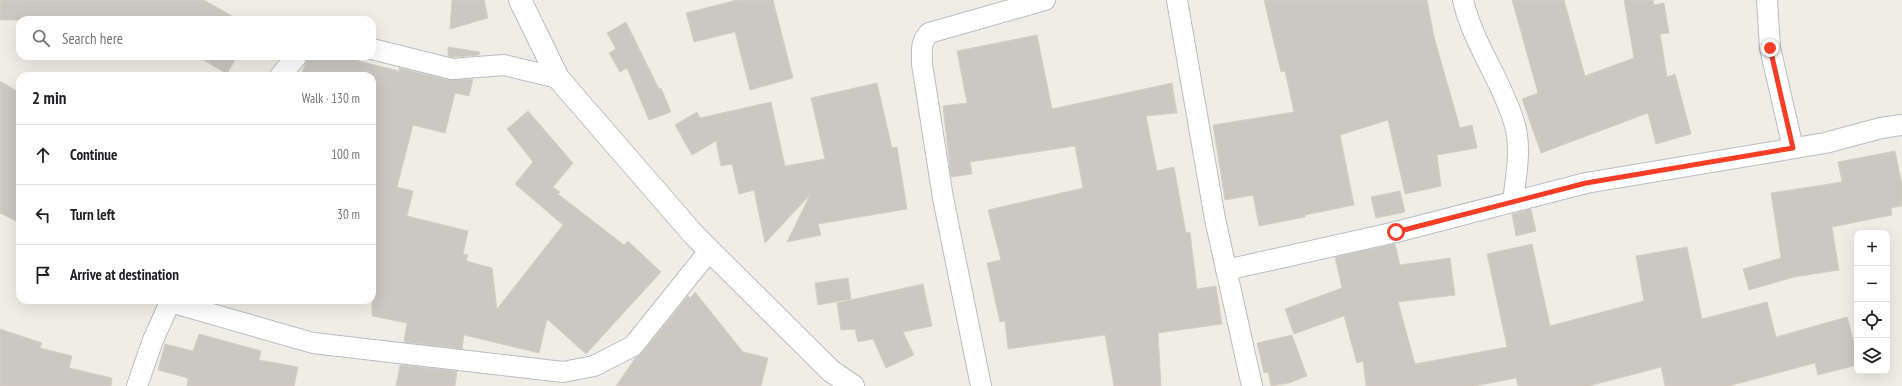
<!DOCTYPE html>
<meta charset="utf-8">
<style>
:root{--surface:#fff;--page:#f6f6f6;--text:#202124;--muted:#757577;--line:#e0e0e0}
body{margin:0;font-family:"PT Sans Narrow",sans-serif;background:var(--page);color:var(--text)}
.controls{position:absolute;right:12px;bottom:12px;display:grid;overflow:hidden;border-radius:8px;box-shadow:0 4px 16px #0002}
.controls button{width:36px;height:36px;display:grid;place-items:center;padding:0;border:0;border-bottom:1px solid var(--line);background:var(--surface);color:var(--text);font:20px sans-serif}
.stop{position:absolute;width:12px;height:12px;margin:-9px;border:3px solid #f53e25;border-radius:50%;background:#fff}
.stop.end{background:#f53e25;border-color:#fff;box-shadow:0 1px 4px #0008}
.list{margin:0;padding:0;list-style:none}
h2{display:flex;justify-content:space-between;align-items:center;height:52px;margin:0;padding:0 16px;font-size:17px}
h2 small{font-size:13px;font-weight:400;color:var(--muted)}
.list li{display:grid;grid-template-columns:26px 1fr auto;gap:12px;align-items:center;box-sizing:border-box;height:60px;padding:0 16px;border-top:1px solid var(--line)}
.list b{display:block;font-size:15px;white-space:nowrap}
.list em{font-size:13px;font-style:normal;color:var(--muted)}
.icon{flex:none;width:22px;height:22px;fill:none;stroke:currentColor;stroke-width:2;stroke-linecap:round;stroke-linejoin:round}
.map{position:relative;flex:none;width:1902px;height:386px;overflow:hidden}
.search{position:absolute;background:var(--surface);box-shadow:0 4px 16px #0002;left:16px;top:16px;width:360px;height:44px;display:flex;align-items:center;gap:10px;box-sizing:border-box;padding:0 14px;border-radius:12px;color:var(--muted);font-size:15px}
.panel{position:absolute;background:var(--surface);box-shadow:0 4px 16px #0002;left:16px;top:72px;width:360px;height:232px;border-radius:12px}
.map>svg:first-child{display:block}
</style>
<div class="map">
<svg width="1902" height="386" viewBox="0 0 1902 386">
<rect width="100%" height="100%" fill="#f0eee4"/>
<path fill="#cbc8c1" stroke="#d5d0c2" d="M0,0H204L239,20H0Z
M452,0H484L488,18L450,29Z
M737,0H773L793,78L750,90L735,32L694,42L686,13Z
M1264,0H1427L1434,37L1460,128L1472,125L1477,148L1437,155L1441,186L1405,194L1388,120L1340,135L1354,205L1305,215V217L1259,226L1253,195L1225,200L1213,125L1294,112L1285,71L1281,72Z
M1512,0H1564L1585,76L1634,58L1624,0H1653L1654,5L1664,3L1669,33L1660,34L1667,77L1675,74L1691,134L1656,144L1648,113L1541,153L1522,99L1538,93Z
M626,22L659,89L661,88L671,112L649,120L627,68L620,72L609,53L616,49L607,33Z
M1037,35L1052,109L1172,83L1177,113L1146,116L1157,171L1174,167L1186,233L1190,232L1197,289L1216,286L1222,324L1158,333L1161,386H1114L1105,335L1008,349L1005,321L1000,322L987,263L1001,260L988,210L1083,188L1075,146L970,162L972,174L951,177L943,106L967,103L957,51Z
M448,47L480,52L479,55L453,57L448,56Z
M197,56H237L227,74Z
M308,56H338L399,71V68L449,80L473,79L469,96L455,93L445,133L413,125L397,187L413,191L407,216L468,231L463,254L468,255L466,261L492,268L497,309L563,225L515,184L533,162L507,129L528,111L573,163L553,187L560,192L558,194L624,245L628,241L661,272L586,354L547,319L539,353L464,335L462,349L404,342L407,323L372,316V76H301Z
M0,81L20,93V223L0,213Z
M877,83L892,148L897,147L907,209L818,224L821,235L787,242L810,195L765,243L754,190L739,194L732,164L721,166L716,141L692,155L675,125L697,112L700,118L771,102L785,166L825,159L811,98Z
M1895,151L1902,185V206L1891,208L1892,215L1832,227L1839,270L1794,277L1749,290L1743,269L1781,258L1771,193L1842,182L1838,162Z
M1400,191L1405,212L1376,218L1371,197Z
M1531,209L1536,231L1516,236L1512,214Z
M1395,244L1400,265L1450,258L1455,295L1398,302L1415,364L1507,347L1487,254L1532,244L1550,326L1644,301L1636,256L1687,247L1702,319L1767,302L1776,337L1847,317L1857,353V365L1818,375L1815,363L1729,386H1665L1661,367L1589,386H1518L1516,378L1475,386H1366L1363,361L1357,363L1344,316L1294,334L1285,309L1342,288L1335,257Z
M848,278L851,299L818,305L815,283Z
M923,284L932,326L903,332L914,355L886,368L873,339L858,342L855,329L841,330L837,303Z
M695,292L743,352L768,358L761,386H616L636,357L642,353L688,296L690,298Z
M0,329L42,343L40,348L72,356L69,368L112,378L111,386H0Z
M199,334L261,351L259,360L298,367L294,386H187L188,378L158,370L165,344L193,351Z
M1292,335L1307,376L1289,383L1271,386L1268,372L1264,373L1257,343Z
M400,365L457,371L455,386H396Z"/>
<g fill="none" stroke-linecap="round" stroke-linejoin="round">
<g stroke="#b9bcc1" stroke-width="22">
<path id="street" d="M1177,0L1215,219L1252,386
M1463,0C1473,44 1501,79 1514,122C1522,147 1516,176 1513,202
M1767,0L1770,48L1793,148
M372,49L452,69L504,65L558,78
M280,76L297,56
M1226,270L1396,232L1586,183L1825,143L1881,128L1902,125
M170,302L313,343L563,372L594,366L633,346L710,250
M137,386L153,340L171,300
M981,386L943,198L922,64C922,52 920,42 929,33L1045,0"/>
</g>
<g stroke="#babdc3" stroke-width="24">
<path id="secondary" d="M520,0L558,78L694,235L831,371L853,386"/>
</g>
<use href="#street" stroke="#fff" stroke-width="20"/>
<use href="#secondary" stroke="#fff" stroke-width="22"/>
</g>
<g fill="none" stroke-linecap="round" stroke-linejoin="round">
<path stroke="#f53e25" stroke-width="5" d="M1396,232L1586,183L1793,148L1770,48"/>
</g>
</svg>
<div class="controls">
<button>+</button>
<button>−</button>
<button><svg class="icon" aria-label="locate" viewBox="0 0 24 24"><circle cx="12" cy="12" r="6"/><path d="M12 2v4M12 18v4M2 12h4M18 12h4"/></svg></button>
<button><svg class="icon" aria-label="layers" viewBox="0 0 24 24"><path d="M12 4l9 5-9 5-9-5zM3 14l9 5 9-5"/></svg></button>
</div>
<div class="stop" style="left:1396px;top:232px"></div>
<div class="stop end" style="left:1770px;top:48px"></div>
<div class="search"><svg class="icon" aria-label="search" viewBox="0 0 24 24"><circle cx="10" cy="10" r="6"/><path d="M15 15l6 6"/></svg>Search here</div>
<section class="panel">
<h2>2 min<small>Walk · 130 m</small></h2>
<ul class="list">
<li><svg class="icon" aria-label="ahead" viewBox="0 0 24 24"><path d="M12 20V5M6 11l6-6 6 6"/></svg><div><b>Continue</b></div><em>100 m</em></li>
<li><svg class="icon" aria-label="left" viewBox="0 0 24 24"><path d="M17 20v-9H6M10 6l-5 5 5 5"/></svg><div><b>Turn left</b></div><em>30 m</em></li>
<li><svg class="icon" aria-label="arrive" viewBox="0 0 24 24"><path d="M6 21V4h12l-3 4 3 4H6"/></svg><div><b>Arrive at destination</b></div></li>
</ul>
</section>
</div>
